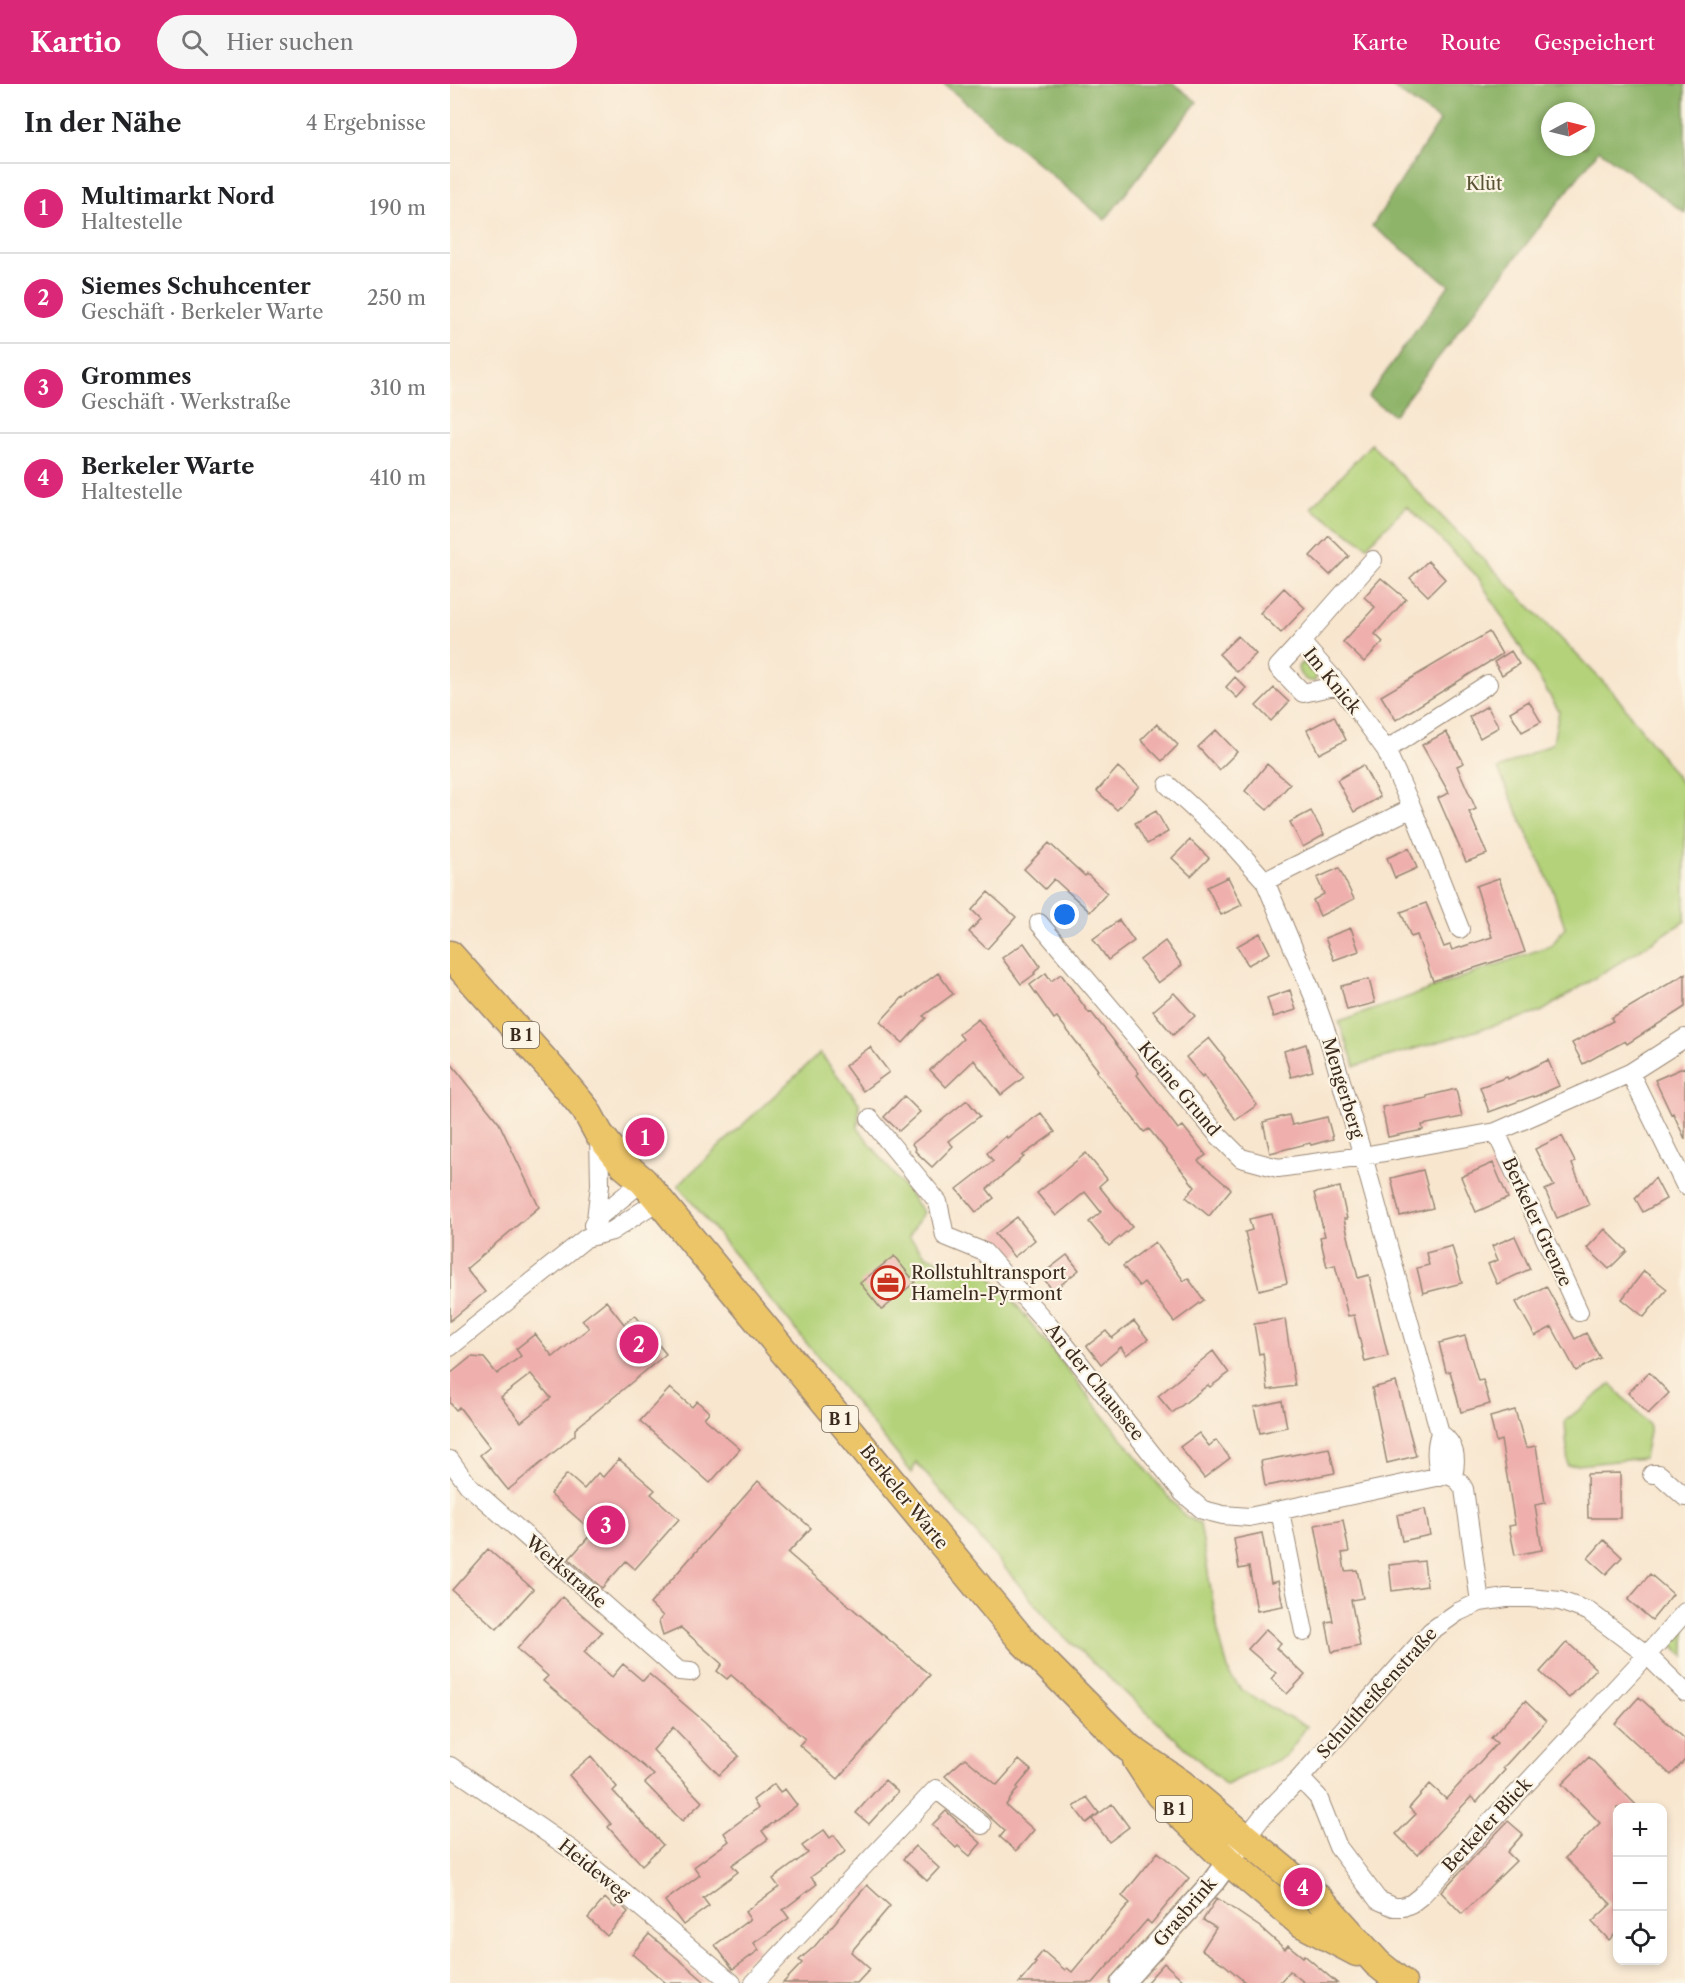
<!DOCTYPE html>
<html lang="de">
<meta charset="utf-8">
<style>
:root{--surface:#fff;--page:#f6f6f6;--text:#202124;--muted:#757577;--line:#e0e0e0;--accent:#db2777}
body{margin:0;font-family:"Libre Caslon Text",serif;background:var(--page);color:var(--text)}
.controls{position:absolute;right:18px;bottom:18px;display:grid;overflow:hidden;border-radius:12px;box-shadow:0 3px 9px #0003}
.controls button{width:54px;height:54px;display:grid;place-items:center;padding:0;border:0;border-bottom:2px solid var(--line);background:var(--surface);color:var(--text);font:30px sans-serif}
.compass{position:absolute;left:1091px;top:18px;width:54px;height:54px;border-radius:50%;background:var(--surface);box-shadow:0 3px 9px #0003;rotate:83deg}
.you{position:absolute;left:615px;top:831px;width:21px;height:21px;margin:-15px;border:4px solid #fff;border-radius:50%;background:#1a73e8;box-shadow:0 0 0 9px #1a73e833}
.badge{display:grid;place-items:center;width:39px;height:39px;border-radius:50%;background:var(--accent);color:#fff;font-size:20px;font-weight:700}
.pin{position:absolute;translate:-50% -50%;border:3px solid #fff;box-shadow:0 2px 6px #0006}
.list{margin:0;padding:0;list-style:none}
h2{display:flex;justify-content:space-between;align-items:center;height:78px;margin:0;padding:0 24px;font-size:26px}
h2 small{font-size:20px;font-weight:400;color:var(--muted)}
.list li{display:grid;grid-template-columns:39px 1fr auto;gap:18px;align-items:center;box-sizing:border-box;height:90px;padding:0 24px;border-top:2px solid var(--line)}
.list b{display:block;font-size:22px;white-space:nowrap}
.list p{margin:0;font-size:20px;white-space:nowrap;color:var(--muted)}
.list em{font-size:20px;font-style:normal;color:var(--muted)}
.icon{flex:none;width:33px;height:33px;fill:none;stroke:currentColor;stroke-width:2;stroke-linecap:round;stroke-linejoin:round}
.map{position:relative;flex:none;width:1235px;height:1899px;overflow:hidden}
header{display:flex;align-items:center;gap:36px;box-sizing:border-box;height:84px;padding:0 30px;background:var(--accent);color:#fff}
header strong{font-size:28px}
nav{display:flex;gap:33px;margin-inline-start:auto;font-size:21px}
.search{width:420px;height:54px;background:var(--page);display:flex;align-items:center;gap:15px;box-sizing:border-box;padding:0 21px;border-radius:33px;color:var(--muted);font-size:22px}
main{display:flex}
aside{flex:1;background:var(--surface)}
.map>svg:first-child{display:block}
</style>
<header>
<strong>Kartio</strong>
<div class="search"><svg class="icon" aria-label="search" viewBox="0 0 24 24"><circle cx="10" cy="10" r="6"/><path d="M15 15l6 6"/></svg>Hier suchen</div>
<nav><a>Karte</a><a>Route</a><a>Gespeichert</a></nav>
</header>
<main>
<aside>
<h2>In der Nähe<small>4 Ergebnisse</small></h2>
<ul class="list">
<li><span class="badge">1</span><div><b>Multimarkt Nord</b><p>Haltestelle</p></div><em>190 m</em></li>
<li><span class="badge">2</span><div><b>Siemes Schuhcenter</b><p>Geschäft · Berkeler Warte</p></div><em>250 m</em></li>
<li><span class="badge">3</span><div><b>Grommes</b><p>Geschäft · Werkstraße</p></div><em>310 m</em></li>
<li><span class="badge">4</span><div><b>Berkeler Warte</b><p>Haltestelle</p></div><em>410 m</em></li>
</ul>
</aside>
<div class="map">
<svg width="1235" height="1899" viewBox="0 0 1235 1899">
<rect width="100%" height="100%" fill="#fcf5e5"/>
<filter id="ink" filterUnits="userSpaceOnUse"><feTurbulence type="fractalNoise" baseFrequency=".0167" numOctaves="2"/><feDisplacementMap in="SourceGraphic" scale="12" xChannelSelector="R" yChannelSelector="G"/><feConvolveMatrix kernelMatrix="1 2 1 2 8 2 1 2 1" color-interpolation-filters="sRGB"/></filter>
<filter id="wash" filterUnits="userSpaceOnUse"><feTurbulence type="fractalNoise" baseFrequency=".008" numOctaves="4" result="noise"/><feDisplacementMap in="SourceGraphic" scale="24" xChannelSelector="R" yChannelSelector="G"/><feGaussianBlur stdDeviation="1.35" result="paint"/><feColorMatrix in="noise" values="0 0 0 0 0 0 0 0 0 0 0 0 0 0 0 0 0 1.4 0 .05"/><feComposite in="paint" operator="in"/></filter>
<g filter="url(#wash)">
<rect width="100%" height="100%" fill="#f8e6cf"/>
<path fill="#b3d279" stroke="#777e4c" stroke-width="1.5" d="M921,360L1164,609L1235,704V837L1091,928L905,982L889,938L1102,861L1115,843L1102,804L1048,685L1103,659L1109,627L1028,493L957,422L917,462L861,424Z
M851,579C860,580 869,588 865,597C857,599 848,591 848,583Z
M370,969L409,1019L408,1044L473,1128L459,1153L476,1172L538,1191L557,1209L712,1405L735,1432L750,1440L768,1548L780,1592L792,1606L834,1631L857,1642L836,1672L776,1701L606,1545L466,1378L462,1389L228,1101Z
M1161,1300L1200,1342L1194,1374L1118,1382L1115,1337Z
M1235,1544V1573L1222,1560Z"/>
<path fill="#8eb469" stroke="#646f44" stroke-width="1.5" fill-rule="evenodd" d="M494,0H724L747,18L655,136Z
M938,0H1235V129L1149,66L944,331L918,313L999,201L922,142L990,37ZM1100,27H1136V63H1100Z"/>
<g id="blocks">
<path fill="#efb0ad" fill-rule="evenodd" d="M879,452L899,472L880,491L860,472Z
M978,477L995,495L978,512L960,494Z
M931,494L956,515L925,550L933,558L914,578L893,558L925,523L914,513Z
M834,504L855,524L831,549L810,529Z
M1039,548L1052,570L946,636L931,612Z
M788,552L806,570L787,588L769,570Z
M1061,567L1069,580L1052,591L1044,578Z
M785,593L796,604L787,614L776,603Z
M824,604L839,618L821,637L806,622Z
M1079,617L1091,638L1072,648L1060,628Z
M1037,622L1049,643L1030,654L1019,633Z
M884,632L896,656L869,670L857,646Z
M707,640L728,661L712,677L691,656Z
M766,646L787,668L769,686L748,663Z
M996,648L1014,679L1007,682L1026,725L1019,728L1037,770L1016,778L988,714L999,709L972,661Z
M817,680L840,700L817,726L795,707Z
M913,681L930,713L904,728L887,696Z
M668,683L689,702L667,726L647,707Z
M706,727L718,748L697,760L685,739Z
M861,727L874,751L853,763L840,738Z
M740,756L759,774L741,792L722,774Z
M599,759L635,792L637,790L657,809L640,828L604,795L595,805L574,785Z
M959,764L967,784L945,794L937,774Z
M889,784L904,815L870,832L863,816L874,810L867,794Z
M778,793L792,821L771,831L757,803Z
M1049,794L1075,868L983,897L967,851L961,853L951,828L976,819L994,863L1000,861L1002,866L1042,853L1026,802Z
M538,808L566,833L537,865L519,848L531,835L522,826Z
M669,836L684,857L658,876L643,855Z
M901,844L909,867L884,876L875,854Z
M810,849L820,869L798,881L787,862Z
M715,857L732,881L708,899L690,876Z
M574,859L590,882L584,889L585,890L571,900L552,874Z
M488,889L503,910L473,932L476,934L453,959L430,938L453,913L454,914Z
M596,889L601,897L611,890L639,929L641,928L689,989L687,991L728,1045L733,1042L756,1071L748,1077L781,1105L759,1132L736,1113L745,1103L699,1045L694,1048L646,987L648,986L607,933L604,935L580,901Z
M1235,890V923L1177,960L1175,957L1133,980L1122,959L1163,937L1161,934Z
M919,895L925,919L897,926L891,902Z
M840,906L846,926L823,933L817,914Z
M724,909L745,932L723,951L703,927Z
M528,935L574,993L551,1011L524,976L496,1003L480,986L513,955L509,950Z
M759,954L775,974L774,975L807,1021L786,1036L754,991L752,993L736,973Z
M856,960L863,987L841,993L834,967Z
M420,963L439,988L413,1007L395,982Z
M1098,976L1109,1002L1084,1013L1083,1012L1039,1028L1030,1003L1057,993L1058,995Z
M0,978L49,1039L89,1123L16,1185L35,1208L0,1237Z
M1235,983V1055L1223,1029L1221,1030L1205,996Z
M1006,1005L1012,1033L972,1041L973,1046L938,1053L932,1023L977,1014V1012Z
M454,1012L470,1028L449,1047L434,1033Z
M517,1016L530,1032L498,1057L503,1062L482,1083L465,1067L466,1065L462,1060Z
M591,1029L605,1048L572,1072L574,1073L537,1105L544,1114L526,1128L507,1105L543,1077L537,1069L556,1052L557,1054Z
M839,1031L842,1041L877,1033L883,1055L861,1061L860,1059L820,1069L813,1038Z
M1112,1052L1125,1078L1122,1080L1139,1121L1107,1134L1095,1106L1104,1102L1085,1065Z
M636,1069L657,1095L649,1102L682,1143L659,1162L639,1138L651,1128L635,1108L606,1132L587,1109Z
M1043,1079L1058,1114L1026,1128L1011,1093Z
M973,1086L983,1124L950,1132L941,1094Z
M1205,1094L1216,1115L1193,1128L1185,1114Z
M890,1103L897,1135H894L908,1194L919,1191L938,1272L915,1278L904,1231L898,1232L885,1181L877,1183L870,1153L875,1152L864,1109Z
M822,1130L837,1199L809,1206L795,1148L802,1146L799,1135Z
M567,1133L585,1156L564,1173L545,1150Z
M1155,1145L1177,1167L1159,1185L1137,1164Z
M1065,1152L1080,1185L1047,1200L1038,1180L1048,1176L1042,1162Z
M705,1158L734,1197L738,1194L754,1216L724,1238L694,1198L689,1202L673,1182Z
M1002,1162L1012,1199L973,1209L967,1184L979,1181L976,1169Z
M617,1171L629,1186L603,1207L591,1191Z
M444,1172L465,1198L432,1226L410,1199Z
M1194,1187L1217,1205L1194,1233L1172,1215Z
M1096,1202L1125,1255L1136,1249L1150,1274L1126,1287L1102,1243L1085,1252L1066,1218Z
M156,1217L174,1240L185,1231L216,1270L125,1345V1351L58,1406L30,1371L40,1363L9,1323L6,1326L0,1319V1290L21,1273L34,1274L47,1290L71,1272L66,1265L85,1250L103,1273L139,1244L132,1236ZM81,1290L101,1314L71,1338L51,1313Z
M835,1235L845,1302L818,1306L813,1269L809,1270L804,1240Z
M684,1237L698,1255L676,1271L671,1263L651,1280L637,1262L656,1247L662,1254Z
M1015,1252L1028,1297L1033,1296L1040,1320L1011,1328L1000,1287L996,1288L989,1259Z
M763,1267L779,1289L760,1303L758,1301L722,1329L708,1312Z
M1199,1288L1219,1309L1198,1330L1178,1309Z
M946,1298L966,1372L937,1379L922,1304Z
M220,1304L242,1323L247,1317L259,1328L254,1334L290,1365L260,1399L190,1337Z
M832,1317L837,1343L810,1349L804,1323Z
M1065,1326L1076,1364L1086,1362L1095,1419L1085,1421L1092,1466L1065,1471L1059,1442L1065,1441L1051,1356L1046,1358L1040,1333Z
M749,1349L759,1362L766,1356L780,1374L754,1394L730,1363Z
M879,1364L885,1389L815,1402L811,1377Z
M169,1375L205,1406L201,1410L229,1435L185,1485L176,1477L152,1504L119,1475L143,1448L100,1410L117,1390L134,1405L148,1389L153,1393Z
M1170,1389V1434H1138L1137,1390Z
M308,1397L361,1444L338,1469L480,1591L388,1695L349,1661L355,1655L281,1591L277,1595L267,1587L272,1580L231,1544L213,1552L209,1537L213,1532L200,1520Z
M975,1425L980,1451L952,1457L947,1431Z
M893,1436L899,1468L892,1469L895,1487L907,1486L913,1514L901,1516L910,1562L882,1568L876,1538L883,1537L865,1441Z
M812,1449L821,1499L828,1497L833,1522L807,1527L799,1483L789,1485L784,1455Z
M1154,1456L1172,1473L1156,1490L1138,1474Z
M38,1465L83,1505L47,1545L2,1506Z
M974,1477L977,1502L942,1507L939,1481Z
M1200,1490L1223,1510L1202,1536L1178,1516Z
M112,1513L152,1548L134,1568L162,1593L173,1580L193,1597L199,1590L255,1638L289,1672L269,1691L223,1643L203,1666L252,1718L232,1737L195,1699L204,1691L93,1597L98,1592L67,1565Z
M816,1545L831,1559L826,1564L855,1591L837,1610L821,1595L826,1589L798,1565Z
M1117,1558L1146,1585L1119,1614L1090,1588Z
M1189,1613L1235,1655V1676L1221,1691L1165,1640Z
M1075,1617L1096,1637L1053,1684L1055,1686L1027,1718L1021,1713L967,1771L946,1750L966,1730L959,1724L980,1700L996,1715L1047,1659L1041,1654Z
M141,1672L167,1703L163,1707L213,1761L192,1781L158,1743L161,1740L119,1691Z
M1139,1673L1189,1724H1167V1848L1159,1856L1142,1838L1161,1820L1115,1774L1150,1739L1112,1700Z
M515,1674L547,1701L569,1676L581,1686L567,1703L568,1704L556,1721L584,1746L566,1767L550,1753L555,1747L495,1692Z
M435,1696L448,1708L419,1740L406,1729Z
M324,1700L330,1708L335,1705L347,1721L312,1747L318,1755L282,1781L288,1788L253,1814L259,1822L233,1841L215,1817L250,1791L244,1783L279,1757L274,1749L308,1724L303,1716Z
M637,1713L649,1729L636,1739L624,1723Z
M662,1720L679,1743L659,1758L642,1735Z
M496,1727L531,1759L520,1772L508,1762L506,1764L482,1741Z
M1058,1737L1073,1750L1057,1768L1066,1777L1012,1830L991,1808Z
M374,1746L380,1754L384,1751L396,1767L361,1793L367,1800L333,1826L339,1834L304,1859L309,1866L283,1885L265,1861L300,1835L295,1828L329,1803L323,1795L358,1769L352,1762Z
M465,1762L489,1784L477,1797L453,1775Z
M708,1768L739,1794L701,1840L697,1836L643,1899H569L586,1879L584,1878L593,1867L615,1886L617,1884L622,1888L680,1819L672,1812Z
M417,1801L440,1822L401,1868L420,1885L407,1899H333L352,1879L349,1876L364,1863Z
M155,1814L165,1824L169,1819L178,1828L157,1852L138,1834Z
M767,1814L810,1843L835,1865L838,1861L853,1873L854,1871L887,1899H855L840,1887L829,1899H796L775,1881L752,1866L766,1844L753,1836Z
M199,1850L239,1884L256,1899H216L182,1870Z
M714,1879L736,1899H696Z"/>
</g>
</g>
<g filter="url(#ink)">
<use href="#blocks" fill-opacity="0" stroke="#9a8876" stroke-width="1.5"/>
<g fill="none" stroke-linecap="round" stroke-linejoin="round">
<g stroke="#9a8876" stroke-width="20">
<path id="minor" d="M923,476L851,558L889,601L936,666L962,724L1010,845
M851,558L828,583L853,609L889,601
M936,666L1038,600
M718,701L783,761L815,797L863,911L879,956L913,1072L990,1349C985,1364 986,1377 990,1393
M815,797L962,724
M589,839L768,1051L791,1074L828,1084L913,1072L1046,1048L1180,989L1235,954
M1180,989L1235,1101
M420,1035L488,1118L495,1152L534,1168L608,1252L733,1409L753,1426L773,1431L799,1433L996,1391C1005,1393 1009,1396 1014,1405L1030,1518
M1046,1048L1129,1228
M146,1135L150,1101L149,1050
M143,1141L146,1135L193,1097
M0,1263L136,1154L162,1147L209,1116
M990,1349C1006,1361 1007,1374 1003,1393
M0,1376L18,1401L229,1587L241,1588
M1202,1390H1209L1235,1413
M830,1427L854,1548
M0,1682L122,1766L282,1899
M850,1694L868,1713L888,1763L928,1816L944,1823H953L962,1819L971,1812L1197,1571L1235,1528
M796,1754L813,1732L850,1694L981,1547L1008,1528L1030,1518L1056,1514H1080L1110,1517L1138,1527L1197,1571L1235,1608
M304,1899L486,1705L532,1741"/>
</g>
<g stroke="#9a8876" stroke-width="25">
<path id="tertiary" d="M672,1899L763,1798L788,1764"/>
</g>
<g stroke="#9a8876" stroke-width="31">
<path id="primary" d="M0,871L107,991L136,1026L149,1050L174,1081L193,1097L209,1116L571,1555L679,1664L730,1699L871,1817L927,1879L952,1899
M687,1676L710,1711L778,1777L850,1838L907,1868"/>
</g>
<use href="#minor" stroke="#fff" stroke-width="18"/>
<use href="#tertiary" stroke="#fff" stroke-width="22"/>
<use href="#primary" stroke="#edc569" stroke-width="28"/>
</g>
</g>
<defs>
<g id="office-ring" transform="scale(1.725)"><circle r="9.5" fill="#fcf5e5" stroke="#c8321e" stroke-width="1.5"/><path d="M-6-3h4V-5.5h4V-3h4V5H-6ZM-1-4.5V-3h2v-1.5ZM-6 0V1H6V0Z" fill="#c8321e"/></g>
</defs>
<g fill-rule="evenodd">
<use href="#office-ring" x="438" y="1199"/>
</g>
<g text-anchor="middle" stroke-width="4.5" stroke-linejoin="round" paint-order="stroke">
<g fill="#fcf5e5" stroke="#75675a" stroke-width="1.5">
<rect x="53" y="938" width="36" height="26" rx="4.5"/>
<rect x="372" y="1322" width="36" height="26" rx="4.5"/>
<rect x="706" y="1712" width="36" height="26" rx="4.5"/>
</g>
<g font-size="16" font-weight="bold" fill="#3b2a1e">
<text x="71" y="957">B 1</text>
<text x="390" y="1341">B 1</text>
<text x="724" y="1731">B 1</text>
</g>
<g font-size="18" fill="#595435" stroke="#fcf5e5">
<text x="1034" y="106">Klüt</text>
</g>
<g font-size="18" fill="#3b2a1e" stroke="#fcf5e5">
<text transform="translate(882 597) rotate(51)" y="6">Im Knick</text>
<text transform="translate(893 1004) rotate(73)" y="6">Mengerberg</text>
<text transform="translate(729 1005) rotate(50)" y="6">Kleine Grund</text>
<text transform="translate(1087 1138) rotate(65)" y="6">Berkeler Grenze</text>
<text transform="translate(645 1298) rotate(51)" y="6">An der Chaussee</text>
<text transform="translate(454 1413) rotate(51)" y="6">Berkeler Warte</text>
<text transform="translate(116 1488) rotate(41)" y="6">Werkstraße</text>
<text transform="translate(927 1609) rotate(-48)" y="6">Schultheißenstraße</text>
<text transform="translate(1037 1741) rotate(-47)" y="6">Berkeler Blick</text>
<text transform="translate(144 1786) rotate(39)" y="6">Heideweg</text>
<text transform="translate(735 1828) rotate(-49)" y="6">Grasbrink</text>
</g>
<g font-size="18" fill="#3b2a1e" stroke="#fcf5e5" text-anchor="start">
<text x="461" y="1195">Rollstuhltransport<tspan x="461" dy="21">Hameln-Pyrmont</tspan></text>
</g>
</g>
</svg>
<div class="controls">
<button>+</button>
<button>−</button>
<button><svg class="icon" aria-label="locate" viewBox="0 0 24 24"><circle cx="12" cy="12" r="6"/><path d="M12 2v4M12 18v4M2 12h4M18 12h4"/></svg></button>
</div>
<svg class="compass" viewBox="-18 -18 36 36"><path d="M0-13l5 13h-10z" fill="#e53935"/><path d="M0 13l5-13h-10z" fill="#757577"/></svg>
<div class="you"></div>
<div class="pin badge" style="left:195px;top:1053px">1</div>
<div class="pin badge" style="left:189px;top:1260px">2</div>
<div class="pin badge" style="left:156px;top:1441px">3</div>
<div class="pin badge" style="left:853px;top:1803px">4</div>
</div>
</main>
